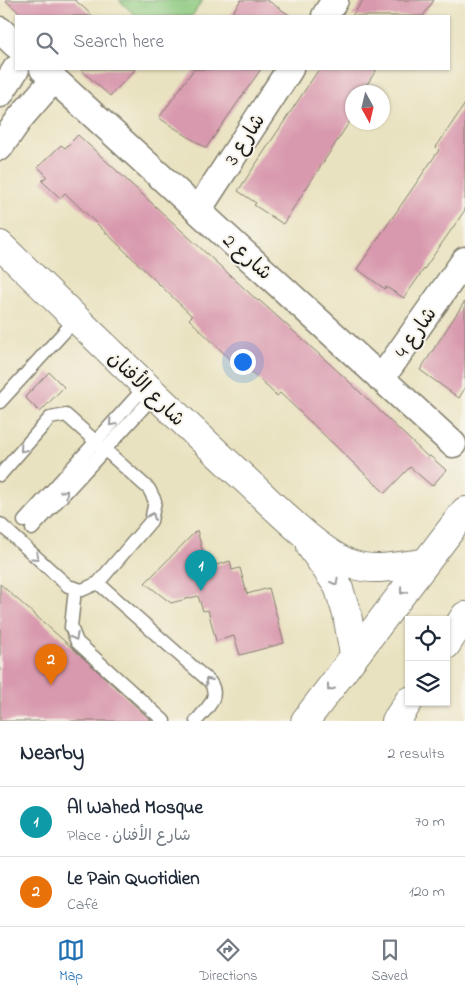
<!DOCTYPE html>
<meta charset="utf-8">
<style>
:root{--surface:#fff;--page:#f2f2f3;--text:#1f2937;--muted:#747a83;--line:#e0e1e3;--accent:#1f6fb2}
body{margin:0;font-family:"Indie Flower","Playpen Sans Arabic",sans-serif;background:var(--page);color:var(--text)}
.controls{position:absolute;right:15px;bottom:15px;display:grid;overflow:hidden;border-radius:0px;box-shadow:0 1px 4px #0004}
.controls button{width:45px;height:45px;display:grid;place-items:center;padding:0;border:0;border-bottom:1px solid var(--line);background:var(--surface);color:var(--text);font:25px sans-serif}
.compass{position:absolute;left:345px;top:85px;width:45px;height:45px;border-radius:50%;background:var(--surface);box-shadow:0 1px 4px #0004;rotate:172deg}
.you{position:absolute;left:242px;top:361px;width:18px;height:18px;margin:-12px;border:4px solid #fff;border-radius:50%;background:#1a73e8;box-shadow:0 0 0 8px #1a73e833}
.badge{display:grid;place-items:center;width:32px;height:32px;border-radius:50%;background:var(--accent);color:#fff;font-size:16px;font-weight:700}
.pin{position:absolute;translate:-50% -41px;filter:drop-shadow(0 1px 2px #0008)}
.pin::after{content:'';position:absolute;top:26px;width:18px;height:15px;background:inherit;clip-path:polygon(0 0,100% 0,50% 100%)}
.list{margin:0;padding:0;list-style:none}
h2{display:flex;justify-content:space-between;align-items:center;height:65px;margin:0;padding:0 20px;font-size:21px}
h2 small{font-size:16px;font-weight:400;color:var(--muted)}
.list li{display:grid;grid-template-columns:32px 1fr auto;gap:15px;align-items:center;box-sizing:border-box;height:70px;padding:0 20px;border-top:1px solid var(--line)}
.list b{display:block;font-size:19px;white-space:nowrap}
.list p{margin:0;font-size:16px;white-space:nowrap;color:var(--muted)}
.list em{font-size:16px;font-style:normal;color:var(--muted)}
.icon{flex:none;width:28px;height:28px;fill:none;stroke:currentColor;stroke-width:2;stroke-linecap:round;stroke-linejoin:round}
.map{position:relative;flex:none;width:465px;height:721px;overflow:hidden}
.search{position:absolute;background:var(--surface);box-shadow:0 1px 4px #0004;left:15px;right:15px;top:15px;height:55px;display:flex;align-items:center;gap:12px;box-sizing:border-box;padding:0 18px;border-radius:0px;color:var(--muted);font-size:19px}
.sheet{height:205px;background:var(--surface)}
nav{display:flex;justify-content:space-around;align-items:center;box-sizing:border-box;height:70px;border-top:1px solid var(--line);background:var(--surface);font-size:14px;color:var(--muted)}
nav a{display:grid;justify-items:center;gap:2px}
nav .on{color:var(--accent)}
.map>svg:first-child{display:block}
</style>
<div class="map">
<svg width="465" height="721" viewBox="0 0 465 721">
<rect width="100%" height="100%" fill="#f7f3e8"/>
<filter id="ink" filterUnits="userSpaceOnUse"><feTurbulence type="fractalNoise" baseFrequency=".02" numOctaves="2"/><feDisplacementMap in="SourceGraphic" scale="10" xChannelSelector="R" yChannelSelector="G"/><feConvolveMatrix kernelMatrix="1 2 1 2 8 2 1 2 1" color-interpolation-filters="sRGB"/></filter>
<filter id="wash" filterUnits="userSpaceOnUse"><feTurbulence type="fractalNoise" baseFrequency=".0096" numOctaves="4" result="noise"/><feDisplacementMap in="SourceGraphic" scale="20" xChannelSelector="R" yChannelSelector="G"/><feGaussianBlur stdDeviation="1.12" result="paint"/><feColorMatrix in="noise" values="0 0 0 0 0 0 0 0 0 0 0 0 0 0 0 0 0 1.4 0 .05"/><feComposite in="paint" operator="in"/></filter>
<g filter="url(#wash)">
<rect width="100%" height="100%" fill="#e9e2c0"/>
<path fill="#8dca80" stroke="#54734e" d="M119,0H203L192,16H136Z"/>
<g id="blocks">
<path fill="#d898ad" d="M5,0H75L93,16H23Z
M241,0H267L291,16H230Z
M363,0H434L423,16H352Z
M80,69H136L110,96Z
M194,69H261L206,148L159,118Z
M319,69H377L362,92H352V118L283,224L254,205L256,203L238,191Z
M465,104V210L404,298L386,287L385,289L357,269L439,150L436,147Z
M78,135L258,301L259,300L341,374L428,457L430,456L446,470L432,486L410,467L385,493L280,393L277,396L244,365L240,369L189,319L192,316L65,193L60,198L42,181L47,176L38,167L61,145L65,148Z
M465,301V388L459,398L420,370Z
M49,372L64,387L40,412L25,397Z
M197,530L207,568L230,561L232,570L240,568L247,594L269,588L284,643L240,655L234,636L216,641L208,610L203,611L198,596L171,603L145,583Z
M0,584L70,646L152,721H0Z"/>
</g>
</g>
<g filter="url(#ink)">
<use href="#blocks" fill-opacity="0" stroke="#827f6e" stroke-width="1"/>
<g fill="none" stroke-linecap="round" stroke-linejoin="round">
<g stroke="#827f6e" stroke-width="15">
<path id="service" d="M0,402L76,319
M0,475L50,418L66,415L149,489L155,501L151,521L98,583L82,590L68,586L0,524
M24,521L145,387
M32,529L154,396
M98,583L210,682C221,698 206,709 196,721
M75,589L71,627L77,642L164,721"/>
</g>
<g stroke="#827f6e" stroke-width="29">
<path id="minor" d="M325,16L335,0
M0,30L16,45
M43,69L453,444
M0,94L16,69
M0,147L21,117L54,79
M198,210L290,69
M381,379L465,260"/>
</g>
<g stroke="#827f6e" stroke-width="30">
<path id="tertiary" d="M0,245C82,324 163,404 247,481C273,505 321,555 354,565C376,572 402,565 425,563
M311,547L338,586L347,614L354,654"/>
</g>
<g stroke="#827f6e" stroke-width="30">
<path id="secondary" d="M446,645L465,616
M305,721L465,511
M396,721L409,701"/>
</g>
<use href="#service" stroke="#fff" stroke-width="12"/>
<use href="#minor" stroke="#fff" stroke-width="26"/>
<use href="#tertiary" stroke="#fff" stroke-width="28"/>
<use href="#secondary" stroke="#fff" stroke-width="28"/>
</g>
<defs><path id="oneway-chevron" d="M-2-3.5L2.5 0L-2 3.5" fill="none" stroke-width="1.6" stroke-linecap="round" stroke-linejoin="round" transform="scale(1.25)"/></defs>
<g stroke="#999">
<use href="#oneway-chevron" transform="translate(112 423) rotate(132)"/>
<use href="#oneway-chevron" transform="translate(23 449) rotate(131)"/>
<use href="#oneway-chevron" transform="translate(65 493) rotate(-47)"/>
<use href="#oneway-chevron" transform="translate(152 516) rotate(-66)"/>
<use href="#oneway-chevron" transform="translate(36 557) rotate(42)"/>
<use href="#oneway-chevron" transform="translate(335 582) rotate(61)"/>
<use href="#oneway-chevron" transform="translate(403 591) rotate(128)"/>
<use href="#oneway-chevron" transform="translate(75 637) rotate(62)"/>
<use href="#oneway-chevron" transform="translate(208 681) rotate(-131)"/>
<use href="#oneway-chevron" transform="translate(330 688) rotate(126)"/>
</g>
</g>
<g text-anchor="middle" stroke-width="4" stroke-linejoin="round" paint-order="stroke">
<g font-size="20" fill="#1c1c1c" stroke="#f7f3e8">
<text transform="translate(244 139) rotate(-57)" y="7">شارع 3</text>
<text transform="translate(248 256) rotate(42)" y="7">شارع 2</text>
<text transform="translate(415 332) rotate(-55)" y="7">شارع 4</text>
<text transform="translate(147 388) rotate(44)" y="7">شارع الأفنان</text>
</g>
</g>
</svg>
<div class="controls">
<button><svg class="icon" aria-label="locate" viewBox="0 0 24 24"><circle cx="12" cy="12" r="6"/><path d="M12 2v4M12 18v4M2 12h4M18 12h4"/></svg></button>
<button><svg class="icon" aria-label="layers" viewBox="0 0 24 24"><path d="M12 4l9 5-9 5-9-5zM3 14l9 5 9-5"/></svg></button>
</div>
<svg class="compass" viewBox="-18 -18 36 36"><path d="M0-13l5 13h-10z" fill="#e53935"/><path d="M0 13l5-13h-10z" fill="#747a83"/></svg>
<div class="you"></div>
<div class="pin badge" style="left:201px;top:591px;background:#0f9aa8">1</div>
<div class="pin badge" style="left:51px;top:685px;background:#e8710a">2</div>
<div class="search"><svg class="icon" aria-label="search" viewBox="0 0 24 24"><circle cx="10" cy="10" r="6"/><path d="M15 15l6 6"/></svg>Search here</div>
</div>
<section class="sheet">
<h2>Nearby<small>2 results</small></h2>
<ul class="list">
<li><span class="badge" style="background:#0f9aa8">1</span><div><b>Al Wahed Mosque</b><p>Place · شارع الأفنان</p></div><em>70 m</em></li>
<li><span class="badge" style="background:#e8710a">2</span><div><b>Le Pain Quotidien</b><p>Café</p></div><em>120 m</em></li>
</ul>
</section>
<nav>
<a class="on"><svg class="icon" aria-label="map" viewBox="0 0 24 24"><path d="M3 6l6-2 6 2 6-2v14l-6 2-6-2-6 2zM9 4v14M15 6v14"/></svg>Map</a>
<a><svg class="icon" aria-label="directions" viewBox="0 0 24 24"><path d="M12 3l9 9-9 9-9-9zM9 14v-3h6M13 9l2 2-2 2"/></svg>Directions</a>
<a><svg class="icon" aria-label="saved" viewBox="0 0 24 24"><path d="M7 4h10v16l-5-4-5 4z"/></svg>Saved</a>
</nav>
